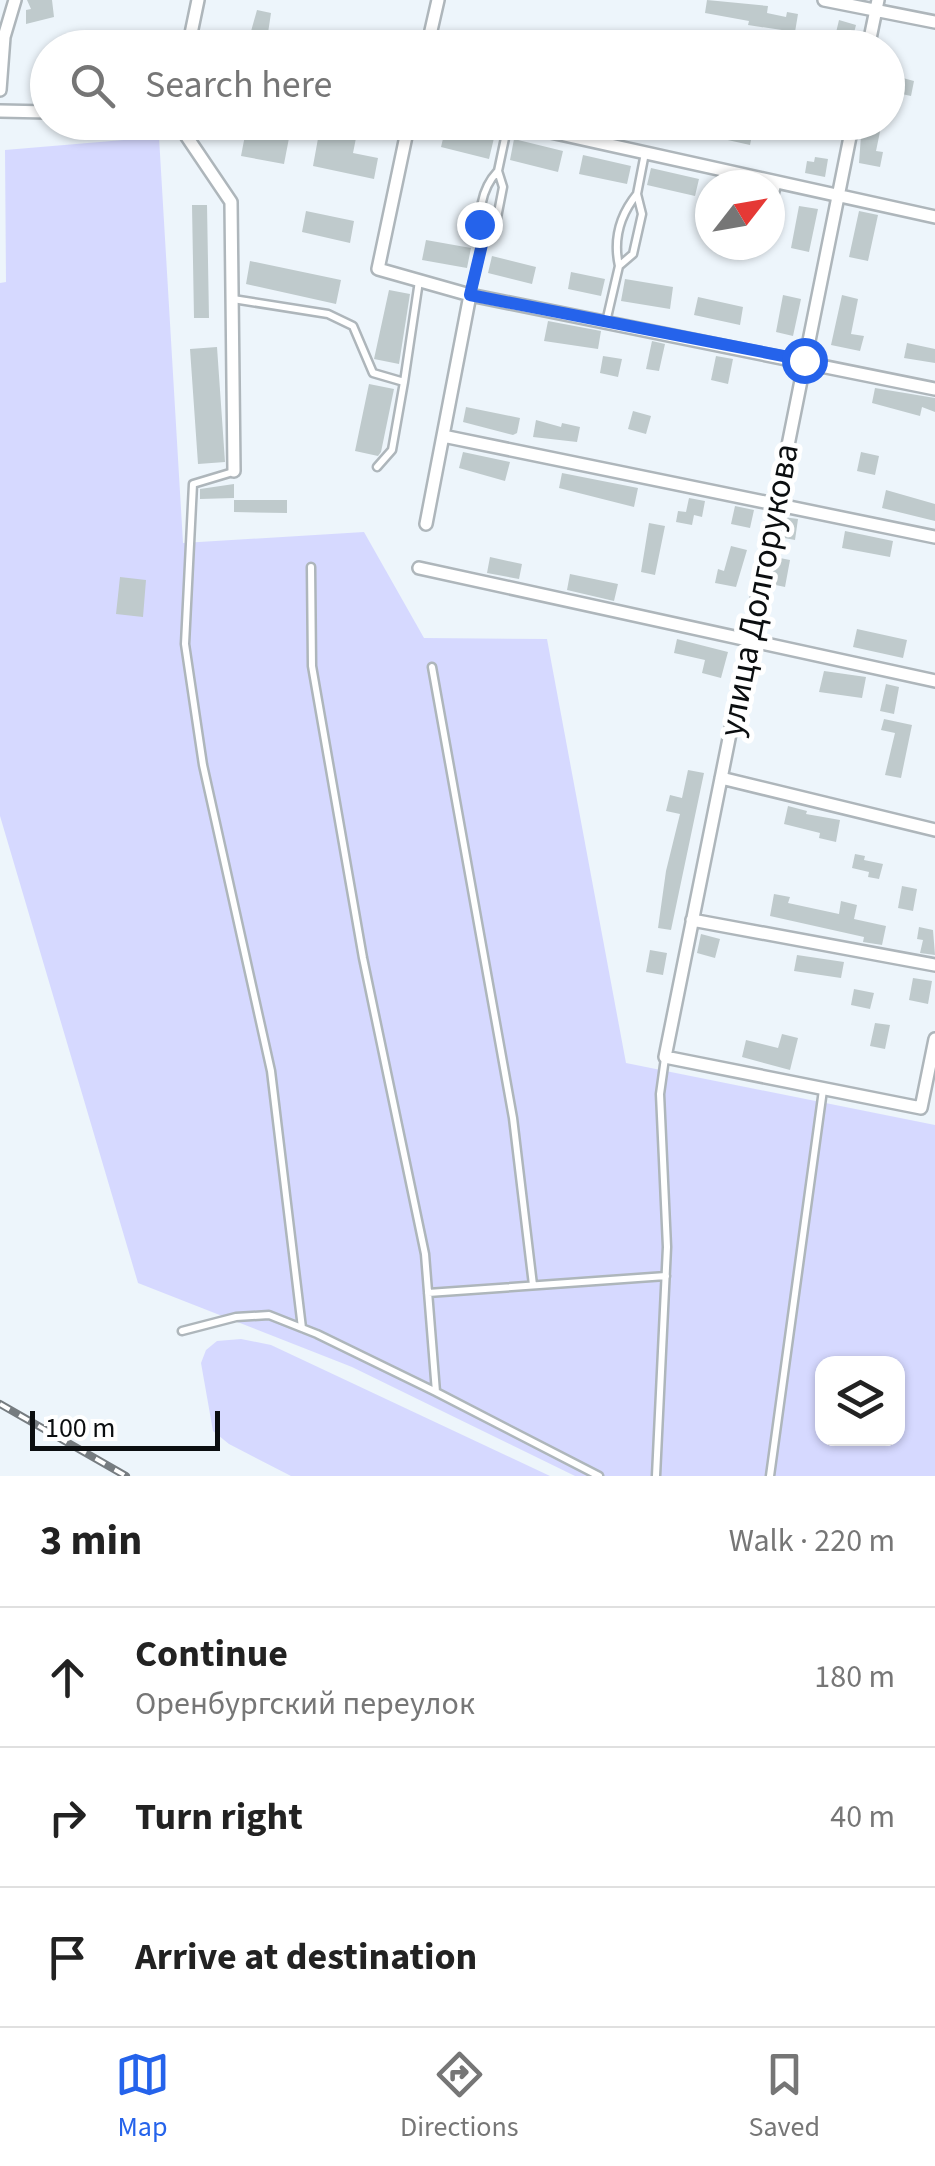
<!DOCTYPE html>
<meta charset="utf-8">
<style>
:root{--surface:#fff;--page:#f6f6f6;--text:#222;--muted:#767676;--line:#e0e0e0;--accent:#2563eb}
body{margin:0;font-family:"Source Sans 3",sans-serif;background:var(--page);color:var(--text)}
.controls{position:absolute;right:30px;bottom:30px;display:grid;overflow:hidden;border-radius:20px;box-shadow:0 2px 8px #0004}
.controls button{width:90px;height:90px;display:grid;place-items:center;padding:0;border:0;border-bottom:2px solid var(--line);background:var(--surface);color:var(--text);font:50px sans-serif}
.compass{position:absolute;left:695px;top:170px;width:90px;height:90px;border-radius:50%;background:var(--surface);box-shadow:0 2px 8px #0004;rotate:59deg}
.scale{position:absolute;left:30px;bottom:25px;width:190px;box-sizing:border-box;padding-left:10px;border:5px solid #0b0e10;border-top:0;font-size:28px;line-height:35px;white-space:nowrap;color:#0b0e10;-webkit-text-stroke:8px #fff;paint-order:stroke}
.stop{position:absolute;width:30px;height:30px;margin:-22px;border:8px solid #2563eb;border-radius:50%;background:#fff}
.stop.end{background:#2563eb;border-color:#fff;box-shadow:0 2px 10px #0008}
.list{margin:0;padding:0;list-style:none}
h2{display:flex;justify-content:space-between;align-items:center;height:130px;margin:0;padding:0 40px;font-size:42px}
h2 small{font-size:32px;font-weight:400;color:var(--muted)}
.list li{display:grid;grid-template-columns:65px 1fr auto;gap:30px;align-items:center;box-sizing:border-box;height:140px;padding:0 40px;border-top:2px solid var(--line)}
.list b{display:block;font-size:38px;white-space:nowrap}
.list p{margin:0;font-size:32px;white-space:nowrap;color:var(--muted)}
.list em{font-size:32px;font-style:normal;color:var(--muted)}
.icon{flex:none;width:55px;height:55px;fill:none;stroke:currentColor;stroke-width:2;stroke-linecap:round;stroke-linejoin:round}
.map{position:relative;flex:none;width:935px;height:1476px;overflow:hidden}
.search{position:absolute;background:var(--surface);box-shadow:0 2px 8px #0004;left:30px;right:30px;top:30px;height:110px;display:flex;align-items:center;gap:25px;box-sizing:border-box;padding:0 35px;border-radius:55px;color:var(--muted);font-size:38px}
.sheet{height:550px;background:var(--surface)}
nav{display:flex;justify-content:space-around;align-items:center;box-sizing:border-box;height:140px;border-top:2px solid var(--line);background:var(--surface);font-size:28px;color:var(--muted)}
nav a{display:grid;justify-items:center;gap:5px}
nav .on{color:var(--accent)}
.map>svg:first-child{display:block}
</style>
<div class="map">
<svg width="935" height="1476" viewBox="0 0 935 1476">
<rect width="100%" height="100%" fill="#edf5fb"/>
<path fill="#d6d9ff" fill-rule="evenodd" d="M159,137L183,543L364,532L424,638L547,639L626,1063L935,1125V1476H575L352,1367L138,1283L0,816V283L6,282L5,150ZM822,1364H898V1438H822Z
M241,1339L271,1345L550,1476H291L229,1444L213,1431L201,1363L206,1350L217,1341Z"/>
<path fill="#bfcacc" d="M27,0H52L54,17L26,24V10L31,9Z
M707,0L768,6L767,13L786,17L787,12L798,14L795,32L748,25L749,21L705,13Z
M257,10L271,13L268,33L316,44V48H277L248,42Z
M839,20L856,25L851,45L834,41Z
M888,74L914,81L911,96L888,91Z
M321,122H383L381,138L357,133L353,153L378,158L374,179L313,166Z
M666,122H721L753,130L750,145L665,126Z
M862,122H882L876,151L883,152L880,167L859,163Z
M446,126L494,138L489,159L441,147Z
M246,130L289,138L284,164L241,156Z
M514,139L563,151L558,172L510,160Z
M583,155L631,166L627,184L579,174Z
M815,157L828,159L825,177L805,173L807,161L814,162Z
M651,168L699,179L695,196L647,185Z
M192,205H207L209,318H194Z
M799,206L818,209L809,252L791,248Z
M306,211L354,221L350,243L302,232Z
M859,211L878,215L868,261L849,257Z
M426,240L471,248L467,268L422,260Z
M492,256L536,267L532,284L488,273Z
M250,261L341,280L336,304L246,284Z
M571,272L605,279L601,296L568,289Z
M625,279L673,287L670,309L621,301Z
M389,290L410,294L399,364L374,359Z
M783,295L801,299L793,336L776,332Z
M842,295L858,299L851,334L864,336L860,351L831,345Z
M698,297L743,307L740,325L694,315Z
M548,321L601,331L598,349L544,341Z
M652,341L665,344L659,371L646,369Z
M907,343L935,349V363L904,358Z
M217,347L225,462L198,464L190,349Z
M603,356L622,359L618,377L600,373Z
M716,356L733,359L728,384L711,380Z
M369,384L394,389L381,452L378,456L355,451Z
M875,388L935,398V412L922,407L920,416L872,403Z
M466,407L520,418L517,433L513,435L463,422Z
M633,411L651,416L646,434L628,429Z
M536,420L561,427L562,423L580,427L577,442L533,437Z
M463,452L510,462L505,481L459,468Z
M861,452L879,456L875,475L857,471Z
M562,473L638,488L634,507L559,488Z
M234,484V498L200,499V489Z
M886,490L935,504V521L882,508Z
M689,498L705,501L702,517L694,515L692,525L676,522L678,511L686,512Z
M234,500H287V513L234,512Z
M735,506L754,510L750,528L731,524Z
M783,517L798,519L795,540L779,537Z
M649,523L665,526L655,575L641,572Z
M845,531L893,541L890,557L842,548Z
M731,546L747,550L736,587L715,583L718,569L724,571Z
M490,557L522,564L519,579L487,573Z
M775,557L790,560L785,587L771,584Z
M570,574L618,584L614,601L567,590Z
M120,577L146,580L143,617L116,614Z
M857,629L907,640L903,658L853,647Z
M677,639L728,652L721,678L702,673L705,660L674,653Z
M824,671L866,677L862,698L819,692Z
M886,684L899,687L894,714L880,711Z
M884,719L912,725L901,778L885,775L895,733L881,730Z
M688,770L704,773L671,930L658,928L666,871L680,814L666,811L670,795L682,798Z
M788,806L807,811L806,814L840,820L836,842L819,838L820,833L784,824Z
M855,854L865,856L864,860L883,864L879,879L868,877L869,872L852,868Z
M902,886L917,889L913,911L898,908Z
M774,894L790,897L788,903L839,914L841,901L857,905L854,919L886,926L882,945L863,942L864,937L770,916Z
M919,927L933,930L935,955L920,953L923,940L917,939Z
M701,934L720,939L715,958L697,953Z
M650,950L667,953L663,975L646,972Z
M797,955L844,962L841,978L794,971Z
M913,978L932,981L928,1004L909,1000Z
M854,989L874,993L870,1009L851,1005Z
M875,1023L890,1025L885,1049L870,1046Z
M782,1034L798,1038L790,1070L742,1057L746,1040L778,1048Z"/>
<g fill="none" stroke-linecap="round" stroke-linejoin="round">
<g stroke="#aeb6bb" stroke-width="11">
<path id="service" d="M770,211L778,182
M484,236C476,216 482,188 497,172
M619,266C613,239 620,215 637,194
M470,295L484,236L495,228L503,187L498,171L508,124
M233,299L328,314L353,326L373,373L404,382L392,450L377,467
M606,322L619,266L633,254L642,214L637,194L645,153
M404,382L419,281
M233,472L193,484L185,644L203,765L271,1071L302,1328
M311,567L312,666L363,958L425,1254L436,1392
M432,667L513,1118L533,1285
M428,1293L666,1276
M182,1331L236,1317L269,1315L317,1334L436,1392L599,1476
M656,1476L667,1247L660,1094L665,1058
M770,1476L823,1090"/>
</g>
<g stroke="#aeb6bb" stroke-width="16">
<path id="minor" d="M824,0L935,22
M188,48L198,0
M427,48L438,0
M868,48L878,0
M0,90L4,37L15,0
M0,111L48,112
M177,122L231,202L234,471
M409,122L378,269L470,295L935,389
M506,122L935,217
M853,122L665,1057L921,1108L935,1039
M443,436L935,537
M426,524L470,295
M419,568L935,681
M721,778L935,830
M692,920L935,965"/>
</g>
<use href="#service" stroke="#fff" stroke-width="6"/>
<use href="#minor" stroke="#fff" stroke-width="11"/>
<g stroke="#767c80" stroke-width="8">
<path id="rail" d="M0,1404L126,1476"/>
</g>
<use href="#rail" stroke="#fff" stroke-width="4" stroke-dasharray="11" stroke-linecap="butt"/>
</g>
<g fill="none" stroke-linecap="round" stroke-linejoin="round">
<path stroke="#2563eb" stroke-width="12" d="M479,224L484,236L470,295L804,360"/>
</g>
<g text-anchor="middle" stroke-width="10" stroke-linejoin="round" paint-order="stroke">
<g font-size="35" fill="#0b0e10" stroke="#fff">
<text transform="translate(758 590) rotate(-79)" y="12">улица Долгорукова</text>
</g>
</g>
</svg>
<div class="controls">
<button><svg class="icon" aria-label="layers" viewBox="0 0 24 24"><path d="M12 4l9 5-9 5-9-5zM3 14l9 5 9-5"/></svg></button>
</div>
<svg class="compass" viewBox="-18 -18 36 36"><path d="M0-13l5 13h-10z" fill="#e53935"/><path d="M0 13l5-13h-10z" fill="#767676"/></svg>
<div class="scale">100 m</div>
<div class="stop" style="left:804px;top:360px"></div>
<div class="stop end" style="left:479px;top:224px"></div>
<div class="search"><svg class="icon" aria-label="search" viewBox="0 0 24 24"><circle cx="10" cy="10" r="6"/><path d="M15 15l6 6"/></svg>Search here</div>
</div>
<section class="sheet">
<h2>3 min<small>Walk · 220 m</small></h2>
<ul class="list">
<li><svg class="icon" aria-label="ahead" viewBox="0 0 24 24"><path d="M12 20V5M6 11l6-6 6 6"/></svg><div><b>Continue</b><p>Оренбургский переулок</p></div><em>180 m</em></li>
<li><svg class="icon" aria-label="right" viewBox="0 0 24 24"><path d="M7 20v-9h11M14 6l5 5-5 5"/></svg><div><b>Turn right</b></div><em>40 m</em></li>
<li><svg class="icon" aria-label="arrive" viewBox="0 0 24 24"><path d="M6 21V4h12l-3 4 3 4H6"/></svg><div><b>Arrive at destination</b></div></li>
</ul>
</section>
<nav>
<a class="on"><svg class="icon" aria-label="map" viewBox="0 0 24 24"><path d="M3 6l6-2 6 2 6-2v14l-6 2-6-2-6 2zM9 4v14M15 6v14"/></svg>Map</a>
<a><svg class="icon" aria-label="directions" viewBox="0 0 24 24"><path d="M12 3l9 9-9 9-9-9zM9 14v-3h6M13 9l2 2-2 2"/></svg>Directions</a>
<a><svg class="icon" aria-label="saved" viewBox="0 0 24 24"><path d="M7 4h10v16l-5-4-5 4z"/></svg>Saved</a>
</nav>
